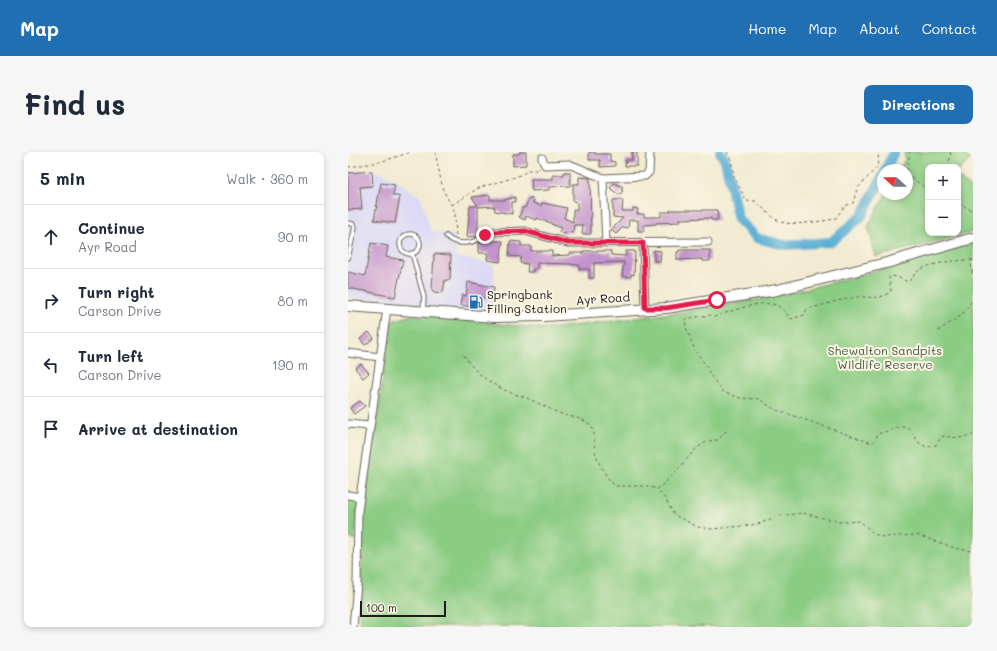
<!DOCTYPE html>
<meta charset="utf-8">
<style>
:root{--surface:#fff;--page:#f6f6f7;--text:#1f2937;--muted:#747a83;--line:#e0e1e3;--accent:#1f6fb2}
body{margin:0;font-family:Mali,sans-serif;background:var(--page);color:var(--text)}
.controls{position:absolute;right:12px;top:12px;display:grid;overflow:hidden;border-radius:8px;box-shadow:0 2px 6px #0003}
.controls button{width:36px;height:36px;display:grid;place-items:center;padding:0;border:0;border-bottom:1px solid var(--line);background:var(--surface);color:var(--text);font:20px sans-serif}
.compass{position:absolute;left:529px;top:12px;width:36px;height:36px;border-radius:50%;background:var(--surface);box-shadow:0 2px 6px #0003;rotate:291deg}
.scale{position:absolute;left:12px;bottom:10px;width:86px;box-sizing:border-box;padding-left:4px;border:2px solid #1c1c1c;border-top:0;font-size:11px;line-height:14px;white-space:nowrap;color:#1c1c1c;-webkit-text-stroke:3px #fcf5e5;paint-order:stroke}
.stop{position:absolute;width:12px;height:12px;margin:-9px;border:3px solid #e11d48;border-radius:50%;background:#fff}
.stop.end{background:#e11d48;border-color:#fff;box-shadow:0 1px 4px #0008}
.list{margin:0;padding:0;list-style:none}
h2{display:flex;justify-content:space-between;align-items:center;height:52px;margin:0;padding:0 16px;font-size:17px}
h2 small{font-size:13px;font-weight:400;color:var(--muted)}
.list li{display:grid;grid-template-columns:26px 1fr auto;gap:12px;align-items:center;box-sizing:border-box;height:64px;padding:0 16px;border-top:1px solid var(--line)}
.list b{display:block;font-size:15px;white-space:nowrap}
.list p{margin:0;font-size:13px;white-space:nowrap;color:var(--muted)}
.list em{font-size:13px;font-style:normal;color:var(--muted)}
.icon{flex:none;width:22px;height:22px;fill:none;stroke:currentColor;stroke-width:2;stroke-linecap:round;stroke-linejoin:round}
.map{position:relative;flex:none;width:625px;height:475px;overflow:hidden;border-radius:8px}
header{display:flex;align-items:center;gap:24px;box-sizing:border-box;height:56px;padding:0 20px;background:var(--accent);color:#fff}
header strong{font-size:19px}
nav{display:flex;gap:22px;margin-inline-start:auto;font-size:14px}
.intro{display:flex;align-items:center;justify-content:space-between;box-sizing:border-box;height:96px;padding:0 24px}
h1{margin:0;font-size:28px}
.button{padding:10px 18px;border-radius:8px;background:var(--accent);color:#fff;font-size:14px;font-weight:700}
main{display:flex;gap:24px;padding:0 24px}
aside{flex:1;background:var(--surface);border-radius:8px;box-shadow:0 2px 6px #0003}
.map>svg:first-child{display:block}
</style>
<header>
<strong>Map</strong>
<nav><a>Home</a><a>Map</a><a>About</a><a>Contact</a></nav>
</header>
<div class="intro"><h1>Find us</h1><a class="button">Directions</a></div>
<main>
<aside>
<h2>5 min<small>Walk · 360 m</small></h2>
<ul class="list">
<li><svg class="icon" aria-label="ahead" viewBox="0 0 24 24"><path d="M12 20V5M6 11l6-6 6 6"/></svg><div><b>Continue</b><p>Ayr Road</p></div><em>90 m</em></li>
<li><svg class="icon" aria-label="right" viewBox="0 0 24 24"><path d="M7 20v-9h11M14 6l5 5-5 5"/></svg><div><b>Turn right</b><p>Carson Drive</p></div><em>80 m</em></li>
<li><svg class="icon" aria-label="left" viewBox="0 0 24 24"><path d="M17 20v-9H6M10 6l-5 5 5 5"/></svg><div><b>Turn left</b><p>Carson Drive</p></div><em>190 m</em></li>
<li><svg class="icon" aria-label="arrive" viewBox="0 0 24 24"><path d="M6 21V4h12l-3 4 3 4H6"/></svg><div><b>Arrive at destination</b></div></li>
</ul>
</aside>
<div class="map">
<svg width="625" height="475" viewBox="0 0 625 475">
<rect width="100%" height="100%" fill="#fcf5e5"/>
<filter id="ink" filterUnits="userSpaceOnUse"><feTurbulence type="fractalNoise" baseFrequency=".025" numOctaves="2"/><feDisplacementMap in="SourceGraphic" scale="8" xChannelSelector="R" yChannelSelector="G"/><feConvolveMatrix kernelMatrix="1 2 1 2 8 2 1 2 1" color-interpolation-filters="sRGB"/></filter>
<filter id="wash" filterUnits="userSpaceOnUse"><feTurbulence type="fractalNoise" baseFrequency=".012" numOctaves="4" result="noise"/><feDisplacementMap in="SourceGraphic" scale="16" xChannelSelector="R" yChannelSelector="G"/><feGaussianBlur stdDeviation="0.9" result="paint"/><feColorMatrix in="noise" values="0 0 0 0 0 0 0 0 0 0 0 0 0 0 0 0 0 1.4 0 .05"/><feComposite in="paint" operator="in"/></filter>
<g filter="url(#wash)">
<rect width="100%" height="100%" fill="#f2ebd1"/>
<path fill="#d8d7f8" d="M0,18L34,20L73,45L83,79L106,83L109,105L146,113L145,160L59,154L0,145Z"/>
<path fill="#8bcc83" stroke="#547450" d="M556,0H625V4L610,20V15H580V81H610V25L625,38V80L528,105L520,74L538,42H559V18H551L557,7Z
M625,91V475L12,474L15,368L43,169L65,163L199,177L334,160L415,147L495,128Z
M0,344L11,346L7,387L0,386Z"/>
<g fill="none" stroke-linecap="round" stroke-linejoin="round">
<path stroke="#5aafd6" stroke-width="10" d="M372,0L377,8L390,67L409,86L436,93L483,90L514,64L535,23
M537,18L546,0"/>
</g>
<g id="blocks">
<path fill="#c393cd" d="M171,0H178V13L165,14V2H171Z
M241,0H247V2H262V9L267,10V14L252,15V8H241Z
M284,0H289V14H277L278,8H284Z
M24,19L25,34L12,35L14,57L0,58V21Z
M216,20H222V34L201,35V38L184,39L183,27H205V23H216Z
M231,25L242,26L243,82H234L235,73H226L225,81L218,80L217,82L211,80L213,76L203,72V71L189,66L188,68L178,64L177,68L171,65L175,55L177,56L181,46L186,48L185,51L193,54L194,51L219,56L216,66L225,70V58H229V50L225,49V32H231Z
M33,31L47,33L45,43L52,45L47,71L26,68Z
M266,31L275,35L273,38L275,39L271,43L262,36Z
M142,43V48H157L167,45V50H164V62L147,59L146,54L130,55V84L119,85L122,54H130L124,45Z
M265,48H275L274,59H285V56L290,57L289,62H296V65H313V60H322V58H369L370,68H363V66L332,67V70L308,71V72L296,73V79H290V68H281L280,76L275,75L268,82L263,78L275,66L265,65Z
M144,89H155L152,110L139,108L140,101H131V91Z
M162,89L173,90V94H183V99H204V104L222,103V101H235V99H263V103L278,104V99H287L286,123L283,122V125L274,124L276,110L246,111V126H241V117H231V113L222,112L189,111V117H185V120H179L180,112L172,111L173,105L161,104Z
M23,91L40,94L38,105L55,108L47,145L0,136V120L17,124Z
M306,98L313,99L312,109H306Z
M331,98H362V109H354V107L329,108V100H331Z
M86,102L103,103L102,128H97L95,140L93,141L86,140L84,138Z
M120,130L146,135L145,147L128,145L127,155L112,153L114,143L118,144Z
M21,180L26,186L17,193L12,187Z
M13,212L21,221L15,226L7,216Z
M12,249L17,254L6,262L2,256Z"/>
</g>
</g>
<g filter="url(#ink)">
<use href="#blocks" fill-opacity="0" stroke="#67645b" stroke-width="1"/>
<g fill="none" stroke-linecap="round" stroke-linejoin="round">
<g stroke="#67645b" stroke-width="5.5">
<path id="lane" d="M0,71L5,72L7,75L0,106
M52 92a10 10 0 1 1 20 0a10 10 0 1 1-20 0Z
M98,84C109,95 126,92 137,83
M64,101L76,145L75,159"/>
</g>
<g stroke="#67645b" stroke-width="9">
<path id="street" d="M194,6L197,13L221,12L255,26L297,24L301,20L302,0
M255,26L258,91
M137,83L142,80L177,79L220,91L360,90
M295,91L297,157
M0,201L32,205
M0,272L21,274
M0,343L12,345
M5,475L9,432L10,359L39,157"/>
</g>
<g stroke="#67645b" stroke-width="12">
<path id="primary" d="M0,154L147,165L196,164L318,156L429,138L542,110L625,86"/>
</g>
<path stroke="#67645b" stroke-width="1" stroke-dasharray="3 3" stroke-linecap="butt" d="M87,0L95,38L107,60L108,86
M379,0L383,8L386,25L398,49H408C415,56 422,64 431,69C441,75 474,69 487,67L497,54L505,51L509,37L529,15L531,0
M0,15L32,10L63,0
M600,15L603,0
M559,19L562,0
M559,22L580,38
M610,51L625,59
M104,53C113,47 122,41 131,36C143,31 173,26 180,18H190L192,16
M625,107L623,111L625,124
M624,108C611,108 578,111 569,120C565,123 564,127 560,130L549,125L543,124L541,126L543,139C532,149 522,144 510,145C493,147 476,153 459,157L456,163L443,167C439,163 435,156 430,154C415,146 382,160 366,165L362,163L337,167L338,175L347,199L358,213L362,223L375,240L392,246L411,247L426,257L524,291L529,286V282L553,275H560L570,290L578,295L588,293L594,284L610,286L625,283
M590,179L614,163L625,147
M116,203C126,221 144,233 163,241C169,243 175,244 181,247C191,251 201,257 211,261C220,265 232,265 240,271C250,278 244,293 248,303C252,314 258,325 267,334H300L309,337
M378,279L370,288C350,287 339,309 326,322C321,327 315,332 309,337L318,348L326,363L350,375L364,377L395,374L410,372L431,364L455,361L492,370L512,369L526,382L535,385L569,383L610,397L625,399"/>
<use href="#lane" stroke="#fff" stroke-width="3.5"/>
<use href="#street" stroke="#fff" stroke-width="7"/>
<use href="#primary" stroke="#fff" stroke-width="10"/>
<g stroke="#1c1c1c" stroke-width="3">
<path id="rail" d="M0,475H1"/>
</g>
<use href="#rail" stroke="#fcf5e5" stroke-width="1.5" stroke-dasharray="4.5" stroke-linecap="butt"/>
</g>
</g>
<g fill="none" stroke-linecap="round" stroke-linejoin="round" filter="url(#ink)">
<path stroke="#e11d48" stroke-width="5" d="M137,83L142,80L177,79L220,91H295L297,156H318L369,148"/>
</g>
<defs>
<g id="fuel-bare" transform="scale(1.08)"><path d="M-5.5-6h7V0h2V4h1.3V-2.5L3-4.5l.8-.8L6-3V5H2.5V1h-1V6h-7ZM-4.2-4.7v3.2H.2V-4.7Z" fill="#1f6fb2" stroke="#fcf5e5" stroke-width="2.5" paint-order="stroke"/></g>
</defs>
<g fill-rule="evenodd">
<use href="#fuel-bare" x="128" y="150"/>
</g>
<g text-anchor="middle" stroke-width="4" stroke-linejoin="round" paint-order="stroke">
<g font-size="12" fill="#1c1c1c" stroke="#fcf5e5" text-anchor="start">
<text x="139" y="147">Springbank<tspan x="139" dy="14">Filling Station</tspan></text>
</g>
<g font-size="12" fill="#1c1c1c" stroke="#fcf5e5">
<text transform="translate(255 147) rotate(-4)" y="4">Ayr Road</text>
</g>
<g font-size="12" fill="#435a40" stroke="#fcf5e5">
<text x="537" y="203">Shewalton Sandpits<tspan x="537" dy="14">Wildlife Reserve</tspan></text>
</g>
</g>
</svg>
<div class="controls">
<button>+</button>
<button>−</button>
</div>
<svg class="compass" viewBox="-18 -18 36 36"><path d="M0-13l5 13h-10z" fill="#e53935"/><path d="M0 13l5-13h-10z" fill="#747a83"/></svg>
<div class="scale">100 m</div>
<div class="stop" style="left:369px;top:148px"></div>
<div class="stop end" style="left:137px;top:83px"></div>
</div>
</main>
